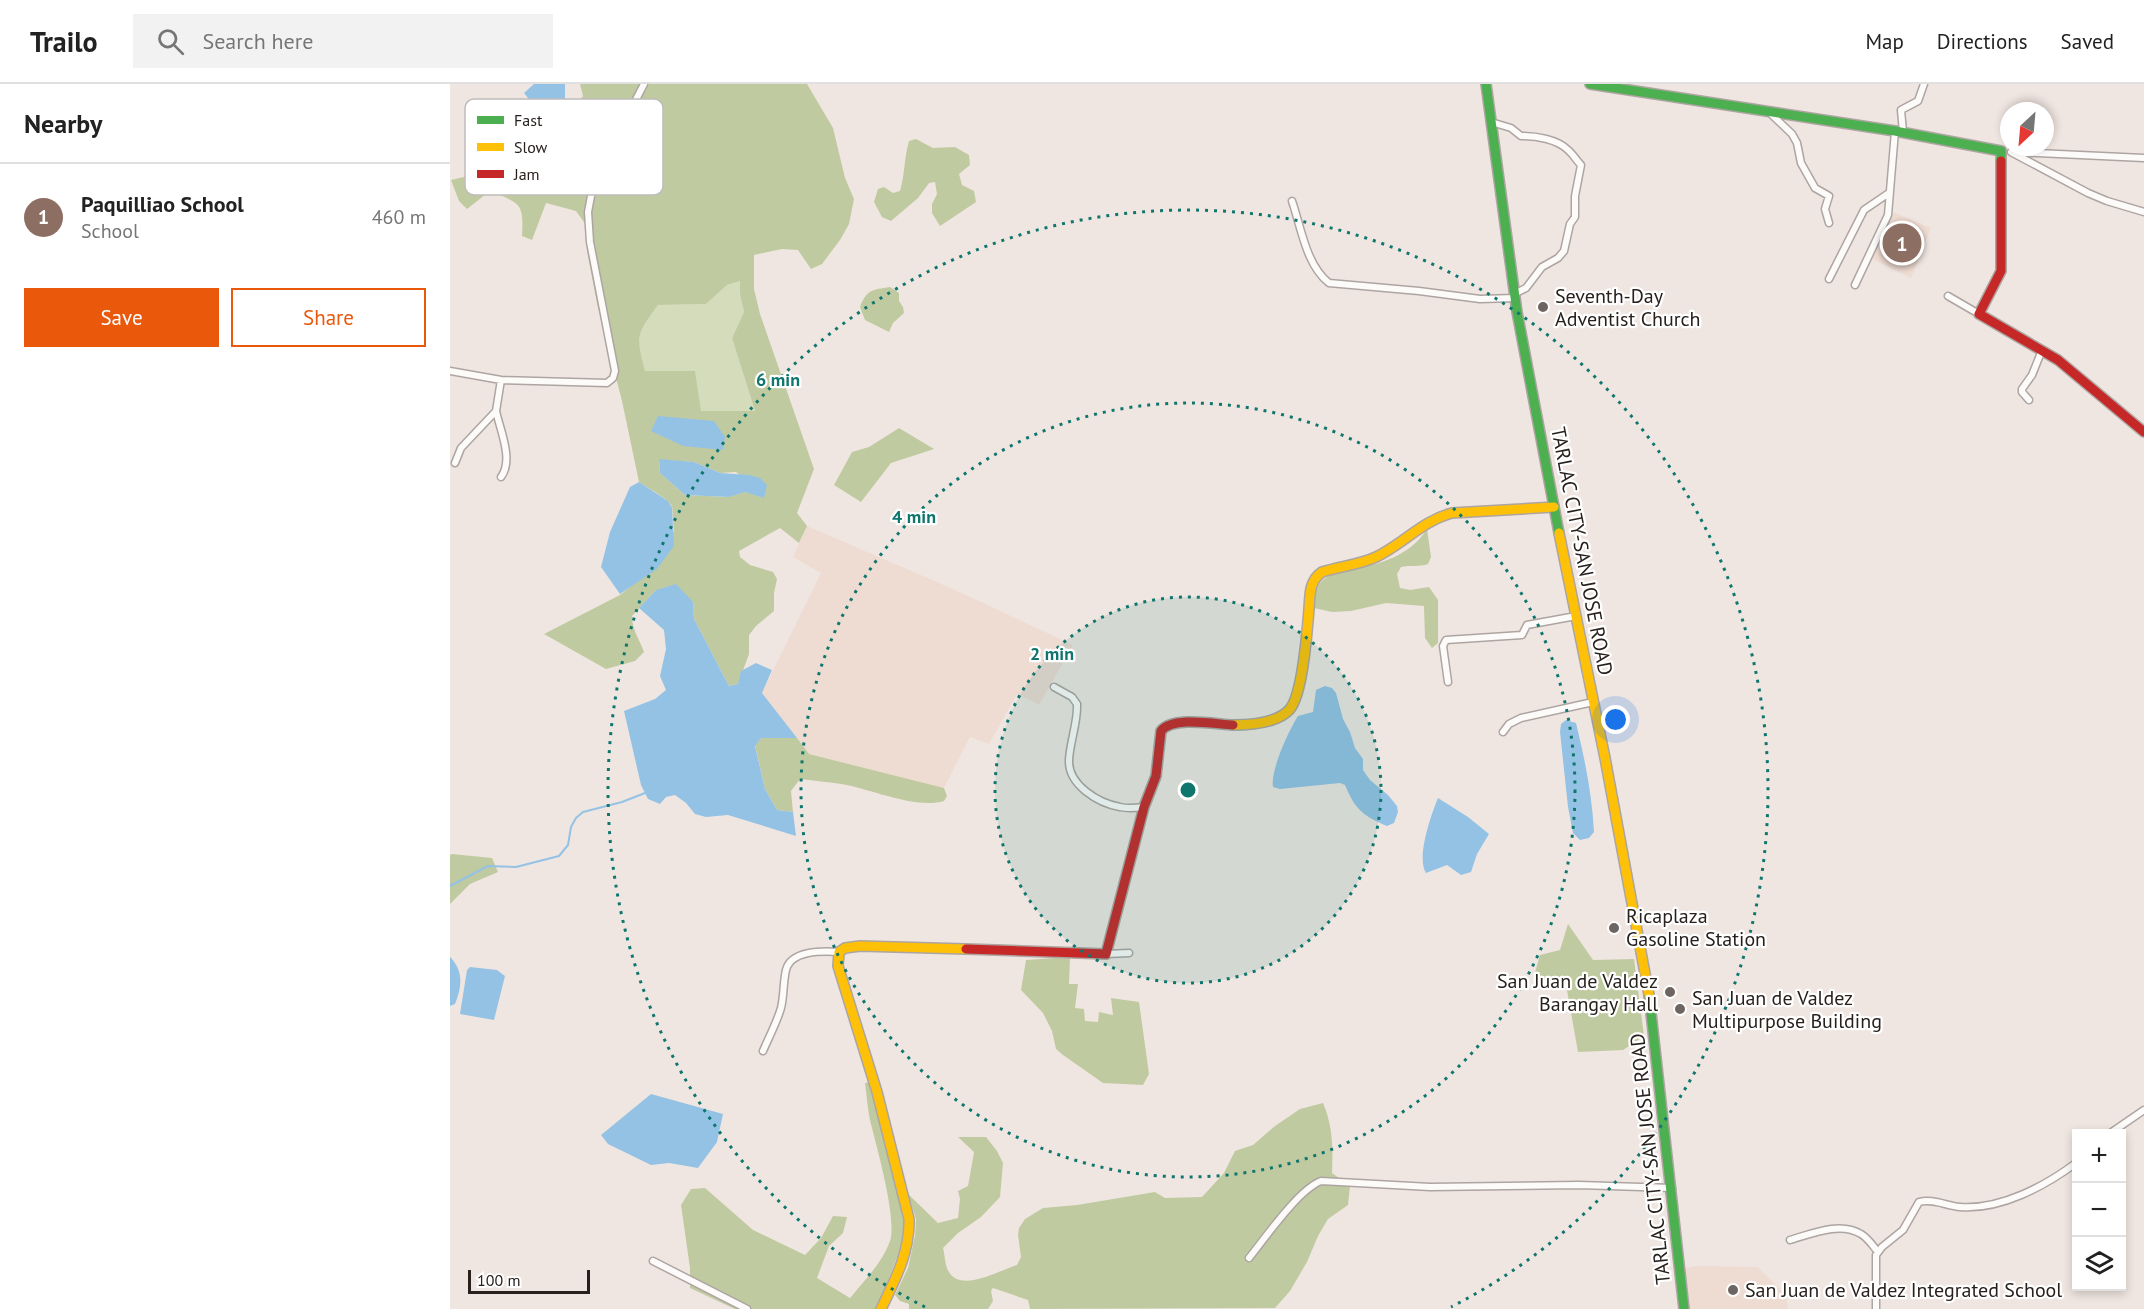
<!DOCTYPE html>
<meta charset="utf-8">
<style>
:root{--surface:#fff;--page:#f2f2f2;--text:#222;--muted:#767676;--line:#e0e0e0;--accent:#ea580c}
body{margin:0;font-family:"PT Sans",sans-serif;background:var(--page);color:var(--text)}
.controls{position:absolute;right:18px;bottom:18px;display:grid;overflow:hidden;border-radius:0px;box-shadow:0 3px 9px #0003}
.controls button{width:54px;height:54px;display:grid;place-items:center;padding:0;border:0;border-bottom:2px solid var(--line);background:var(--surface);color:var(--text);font:30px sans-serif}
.compass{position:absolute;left:1550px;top:18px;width:54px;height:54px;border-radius:50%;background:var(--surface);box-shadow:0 3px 9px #0003;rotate:206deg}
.scale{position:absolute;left:18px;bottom:15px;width:122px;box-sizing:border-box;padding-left:6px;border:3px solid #27201d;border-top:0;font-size:16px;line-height:21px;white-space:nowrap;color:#27201d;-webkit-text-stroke:4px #fff;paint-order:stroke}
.you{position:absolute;left:1166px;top:636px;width:21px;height:21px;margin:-15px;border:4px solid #fff;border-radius:50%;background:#1a73e8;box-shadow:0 0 0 9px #1a73e833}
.badge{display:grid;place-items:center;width:39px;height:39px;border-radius:50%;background:var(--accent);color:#fff;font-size:20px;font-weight:700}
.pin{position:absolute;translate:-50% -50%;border:3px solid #fff;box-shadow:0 2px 6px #0006}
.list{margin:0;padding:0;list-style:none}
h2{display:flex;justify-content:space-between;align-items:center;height:78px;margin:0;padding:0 24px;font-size:26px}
h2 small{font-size:20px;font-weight:400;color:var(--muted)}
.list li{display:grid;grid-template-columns:39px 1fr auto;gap:18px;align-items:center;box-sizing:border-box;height:108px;padding:0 24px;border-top:2px solid var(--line)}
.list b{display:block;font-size:22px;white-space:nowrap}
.list p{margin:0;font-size:20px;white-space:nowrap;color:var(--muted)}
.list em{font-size:20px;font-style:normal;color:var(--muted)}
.actions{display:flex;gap:12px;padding:18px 24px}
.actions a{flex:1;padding:14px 0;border:2px solid var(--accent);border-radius:0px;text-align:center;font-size:21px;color:var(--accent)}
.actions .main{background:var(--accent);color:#fff}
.icon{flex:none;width:33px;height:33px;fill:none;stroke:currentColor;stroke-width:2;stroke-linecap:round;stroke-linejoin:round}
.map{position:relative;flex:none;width:1694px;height:1225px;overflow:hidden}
header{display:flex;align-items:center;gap:36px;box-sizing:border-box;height:84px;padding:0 30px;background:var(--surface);border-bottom:2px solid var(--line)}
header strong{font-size:28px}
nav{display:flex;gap:33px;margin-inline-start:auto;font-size:21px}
.search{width:420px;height:54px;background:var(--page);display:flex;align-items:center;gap:15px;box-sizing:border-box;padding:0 21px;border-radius:0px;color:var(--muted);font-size:22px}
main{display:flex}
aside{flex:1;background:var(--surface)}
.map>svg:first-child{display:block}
</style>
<header>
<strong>Trailo</strong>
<div class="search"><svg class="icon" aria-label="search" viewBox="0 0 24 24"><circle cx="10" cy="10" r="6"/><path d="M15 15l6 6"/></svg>Search here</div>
<nav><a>Map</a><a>Directions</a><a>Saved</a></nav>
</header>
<main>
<aside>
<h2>Nearby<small></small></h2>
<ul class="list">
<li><span class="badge" style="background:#8d6e63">1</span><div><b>Paquilliao School</b><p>School</p></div><em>460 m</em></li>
</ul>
<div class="actions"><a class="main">Save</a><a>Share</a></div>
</aside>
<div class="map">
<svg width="1694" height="1225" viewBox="0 0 1694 1225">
<rect width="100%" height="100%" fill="#f0e6e1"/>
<path fill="#eedbd2" d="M1443,128L1481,144L1461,194L1422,175Z
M357,442L503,505L623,561L589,621L567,610L539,660L520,653L494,704L359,670L312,609L371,489L343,473Z
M1247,1182L1308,1183L1336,1211L1338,1225H1239L1235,1184Z"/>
<path fill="#d4dcbc" d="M291,197L290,210L294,228L282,254L305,327H251L195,288C186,252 186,251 208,221L256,220L277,201Z"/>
<path fill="#c0caa0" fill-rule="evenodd" d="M130,0H357L383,44L395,94L404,115L399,140L390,156L372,180L361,185L348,166L332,165L304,171V205L310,230L364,385L347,429L357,442L349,459L330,444L289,467L290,473L300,481L323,488L327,495L324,509V527L306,542L299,551V570L288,600L279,602L244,535L243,518L206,506L182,532C182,546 189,554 194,568L185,577L156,585L94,550L170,511L185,499L224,447C223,441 223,426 222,422C219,415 196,403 189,398L172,317L148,224L137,167L136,141L126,127L96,119L82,156L72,152C74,118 70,120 40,107L17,125L9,117L1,96L31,89L61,86L75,74L84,59L109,44L133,12ZM290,197V210L294,228L282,254L305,327H251L245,287H195C186,252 186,251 208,221L256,220L277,201ZM209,376L244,378L270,389L286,388L314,413L295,408L278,413L235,411L210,389Z
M466,55L483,64L505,63L519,71L520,81L509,90L512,101L524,107L526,118L490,142L482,129V120L487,110L485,98L479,99L468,114L441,137L432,133L424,118L428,105L434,103L443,109L450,107C455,90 454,74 459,57Z
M440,203L449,209V217L453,223L454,229L443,239L439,248L415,236L410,223C417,205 422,206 440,203Z
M449,344L484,365L441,379L411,418L384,401L402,368L419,363Z
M977,445L981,473L978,480C969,483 960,481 951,483L947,490L950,504L960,506L979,503L988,516V559L982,564L975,554L974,522L936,519L901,527L882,528L864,524C865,517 864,508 868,502C876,489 888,489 901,486C930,480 960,472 977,445Z
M311,654H347L359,670L494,704L497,712L494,717C467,725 425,707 397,701C381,698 365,697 350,695L341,707L343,728L327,726L315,705L305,661Z
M2,770L42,774L48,788L20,800L0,820V771Z
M1118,840L1143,876L1184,875L1194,952L1173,966L1128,968L1115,895L1097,898L1084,892L1090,871L1110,866Z
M620,873L619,900H628L625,924L634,925L635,937L648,938L649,928L663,931L661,914L689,918L699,990L693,1001L653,999L613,971L606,965L602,947L593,929L571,906L576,876Z
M422,998L453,1118L456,1150L427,1225H285L240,1204V1184L231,1121L241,1105L255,1104L303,1146L355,1171L371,1154L383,1132L397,1133L393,1149L379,1162L367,1194L400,1214C414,1197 432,1179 440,1157C447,1136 428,1068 422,1044C418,1030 417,1014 415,999Z
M873,1019C883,1042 883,1065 882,1089L900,1102L898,1121L878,1135L868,1152L857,1178L840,1207L825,1224L580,1225L578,1216L543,1204L541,1207L543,1217L538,1225H459V1220L450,1217L445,1211L458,1184L465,1152L466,1135L458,1110L488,1139L508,1134L510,1115L508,1107L518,1102L524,1068L508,1053H536L547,1067L553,1079L550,1113L531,1133L508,1149L493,1164C495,1171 495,1183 499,1188C511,1209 550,1186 567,1181L571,1173L568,1151L569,1144L575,1135L593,1124L627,1121L705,1108L715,1114L752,1113L774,1089L785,1067L803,1061L825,1042L850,1025Z"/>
<path fill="#94c2e4" d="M84,0H115V19L106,31L90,29L74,9Z
M208,332L264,337L275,353L273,366L233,362L201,347Z
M209,375L244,378L270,389L300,391L310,394L317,401L314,414L295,408L279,413L235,411L210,389Z
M189,398L218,417L222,423L224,462L207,485L170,510L151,483L160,448L180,403Z
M226,500L243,518L244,535L279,602L288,600L291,587L306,579L322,586L312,609L347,654H311L305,662L315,705L327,726L343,728L346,752L278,731L256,733L245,730L236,719L225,711L216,713L210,720L198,715L191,701L174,627L205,615L216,606L210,592L216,565L214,546L189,524L206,506Z
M875,602L882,604L886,609L893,635L900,648L905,664L913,675V686L920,696L938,711L947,722L948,728L944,739L937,742C913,732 905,725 895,701L890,699L830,705L823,703C820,687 839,646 848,632L863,628L866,606Z
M1116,636L1126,639C1135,676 1142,710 1144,748L1139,754L1130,756L1123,749L1118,723L1110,648L1111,640Z
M988,714L1018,733L1039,750L1027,770L1021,788L1011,791L997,781L976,789C966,774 981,731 988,714Z
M0,873C14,887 12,903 5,920L0,922Z
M20,883L47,886L55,892L44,936L10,930L17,886Z
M201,1010L273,1030L267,1058L248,1084L219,1079L201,1081L158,1060L151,1051Z"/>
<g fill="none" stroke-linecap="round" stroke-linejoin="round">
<path stroke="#94c2e4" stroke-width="2" d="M0,802L38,782L66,783L109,772L118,761L121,743L126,734L133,728L172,718L195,709"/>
<g stroke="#ada5a1" stroke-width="9">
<path id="street" d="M1319,28L1342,50L1347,59L1351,79L1365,104L1379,112L1375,125L1379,139
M1041,38L1061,44L1071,52C1086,52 1107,55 1118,66C1123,70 1126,76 1131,81L1125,112V133L1120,140L1114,167L1108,174L1092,183L1076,204L1064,210
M1453,48L1451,26L1468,17L1474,0
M1561,68L1638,109L1657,117L1694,128
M1564,68L1694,74
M842,117C851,143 856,181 879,199L969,207L1030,215L1065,214
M1379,195L1414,126L1439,109
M1405,201L1438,131L1445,47
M1498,212L1529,230
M0,287L51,296L157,299L163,294L165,287L140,158L138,128L141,112L167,52L194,0
M1579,316L1572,308V305L1582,291L1592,266
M46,327C50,346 64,376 51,393
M5,379L11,364L46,327L51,296
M998,598L993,562L996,556L1072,551L1077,541L1126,532
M604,603L622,613L627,620C628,638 620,657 619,676C618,701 648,719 670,723C678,725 686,724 694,723
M1053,648L1059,640L1071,634L1143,618
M656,870L679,869
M313,967C319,953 327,938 331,924C334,912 333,899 336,886C341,866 372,867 389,868
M1659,1050L1694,1026
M1340,1156C1361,1150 1390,1137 1411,1150C1418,1154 1423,1162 1428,1168
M799,1174C816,1153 848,1106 871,1097L980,1103L1129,1101L1222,1104
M203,1177L297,1225
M1426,1225V1171L1432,1163L1453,1146L1469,1118C1482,1114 1497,1122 1510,1123C1551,1126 1595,1102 1626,1079"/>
</g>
<g stroke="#ada5a1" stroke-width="12">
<path id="fast" d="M1036,0L1067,228L1109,449
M1140,0L1445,47L1551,67V77
M1199,911L1234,1225"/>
</g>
<g stroke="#ada5a1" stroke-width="12">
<path id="slow" d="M1109,449L1155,674L1199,911
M783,641C800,641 828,639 840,625C853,609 857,548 859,525C860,511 859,497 872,488C890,482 909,481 926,473C953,460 972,437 1002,429L1104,423
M431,1225C445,1196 460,1168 459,1135L427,1008L388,882L389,868L395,864L410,862L516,865"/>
</g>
<g stroke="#ada5a1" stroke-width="12">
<path id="jam" d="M1551,77V187L1529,230L1608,276L1694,348
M516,865L656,870L694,723L706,692L711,647C723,632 764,640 783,641"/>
</g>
<use href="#street" stroke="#fdfbfa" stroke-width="6"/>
<use href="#fast" stroke="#4caf50" stroke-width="9"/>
<use href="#slow" stroke="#ffc107" stroke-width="9"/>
<use href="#jam" stroke="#c62828" stroke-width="9"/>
</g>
<circle cx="738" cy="706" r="193" fill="#0f766e" fill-opacity=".12"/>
<g fill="none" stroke="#0f766e" stroke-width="3" stroke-dasharray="3 6">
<circle cx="738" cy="706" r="193"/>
<circle cx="738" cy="706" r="387"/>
<path d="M475 1223A580 580 0 1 1 1001 1223"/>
</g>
<g fill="#6d6562" stroke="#fff" stroke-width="2">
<circle cx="1093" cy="223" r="6"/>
<circle cx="1164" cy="844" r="6"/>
<circle cx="1220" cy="908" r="6"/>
<circle cx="1230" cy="925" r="6"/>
<circle cx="1283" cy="1206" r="6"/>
</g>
<g text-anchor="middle" stroke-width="4.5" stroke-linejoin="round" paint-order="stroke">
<g font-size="20" fill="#27201d" stroke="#fff" text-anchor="start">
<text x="1105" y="219">Seventh-Day<tspan x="1105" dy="23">Adventist Church</tspan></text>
<text x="1176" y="839">Ricaplaza<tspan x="1176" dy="23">Gasoline Station</tspan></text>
<text x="1208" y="904" text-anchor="end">San Juan de Valdez<tspan x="1208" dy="23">Barangay Hall</tspan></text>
<text x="1242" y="921">San Juan de Valdez<tspan x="1242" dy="23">Multipurpose Building</tspan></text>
<text x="1295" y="1213">San Juan de Valdez Integrated School</text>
</g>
<g font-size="20" fill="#27201d" stroke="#fff">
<text transform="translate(1132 467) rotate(79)" y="7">TARLAC CITY-SAN JOSE ROAD</text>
<text transform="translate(1200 1075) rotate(-96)" y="7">TARLAC CITY-SAN JOSE ROAD</text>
</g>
</g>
<rect x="15" y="15" width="198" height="96" rx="9" fill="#fff" stroke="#bebcbb" stroke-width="1.5"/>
<rect x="27" y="32" width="27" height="8" fill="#4caf50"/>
<rect x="27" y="59" width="27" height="8" fill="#ffc107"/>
<rect x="27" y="86" width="27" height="8" fill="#c62828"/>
<g font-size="16" fill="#27201d">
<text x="64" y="42">Fast</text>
<text x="64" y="69">Slow</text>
<text x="64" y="96">Jam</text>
</g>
<circle cx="738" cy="706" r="9" fill="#0f766e" stroke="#fff" stroke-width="3"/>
<g font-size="18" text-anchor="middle" font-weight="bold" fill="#0f766e" stroke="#fff" stroke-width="4.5" stroke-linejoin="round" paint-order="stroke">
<text x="328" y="302">6 min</text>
<text x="464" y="439">4 min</text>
<text x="602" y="576">2 min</text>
</g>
</svg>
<div class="controls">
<button>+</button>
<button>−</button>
<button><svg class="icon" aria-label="layers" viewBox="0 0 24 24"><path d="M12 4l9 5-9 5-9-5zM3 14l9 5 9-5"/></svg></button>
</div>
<svg class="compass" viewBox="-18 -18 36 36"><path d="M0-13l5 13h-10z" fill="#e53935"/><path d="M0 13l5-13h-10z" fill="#767676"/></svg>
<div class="scale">100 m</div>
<div class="you"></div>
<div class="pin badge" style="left:1452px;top:159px;background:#8d6e63">1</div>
</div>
</main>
